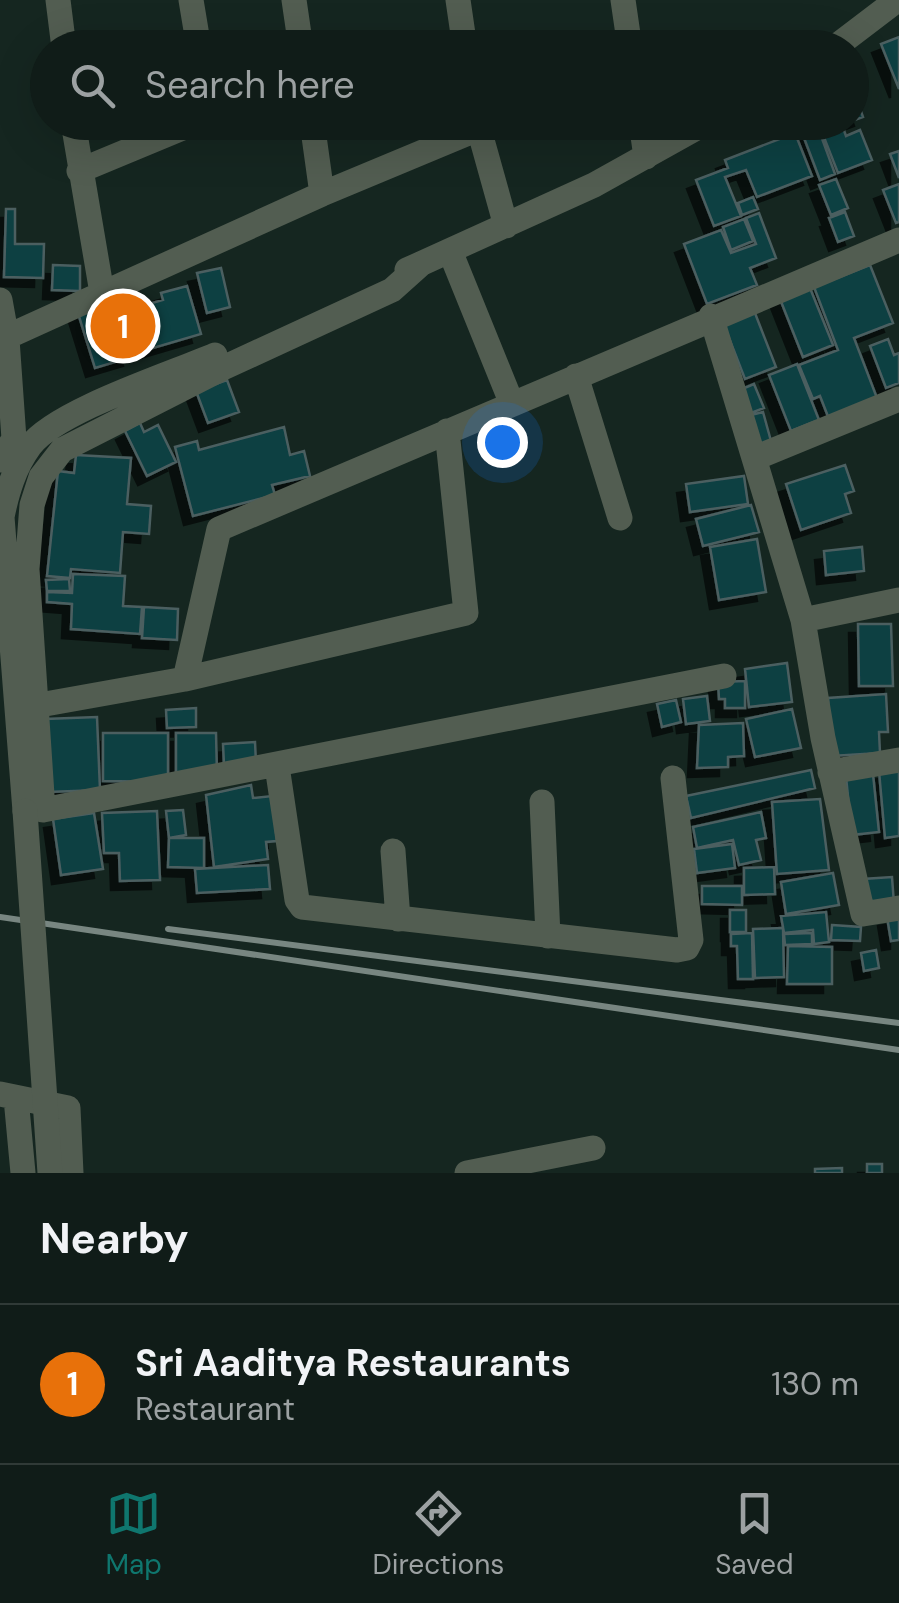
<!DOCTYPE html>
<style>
:root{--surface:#101c18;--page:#1e2925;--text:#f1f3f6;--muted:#9ca1a2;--line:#303a37;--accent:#0f766e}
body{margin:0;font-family:"DM Sans",sans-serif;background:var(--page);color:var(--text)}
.you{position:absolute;left:502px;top:442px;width:35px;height:35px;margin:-25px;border:8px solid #fff;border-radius:50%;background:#1a73e8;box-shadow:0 0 0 15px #1a73e833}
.badge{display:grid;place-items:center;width:65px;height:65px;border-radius:50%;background:var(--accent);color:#fff;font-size:32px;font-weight:700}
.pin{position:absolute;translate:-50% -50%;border:5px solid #fff;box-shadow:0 2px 10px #0006}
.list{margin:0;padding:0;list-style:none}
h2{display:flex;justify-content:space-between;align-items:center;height:130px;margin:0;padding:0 40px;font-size:42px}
h2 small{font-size:32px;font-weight:400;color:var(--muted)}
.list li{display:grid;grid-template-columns:65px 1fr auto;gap:30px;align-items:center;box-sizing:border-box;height:160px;padding:0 40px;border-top:2px solid var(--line)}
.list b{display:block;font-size:38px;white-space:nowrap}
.list p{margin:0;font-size:32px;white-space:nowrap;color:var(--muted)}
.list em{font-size:32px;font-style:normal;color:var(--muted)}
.icon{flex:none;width:55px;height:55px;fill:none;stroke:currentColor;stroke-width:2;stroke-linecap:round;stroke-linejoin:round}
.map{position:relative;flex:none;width:899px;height:1173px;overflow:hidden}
.search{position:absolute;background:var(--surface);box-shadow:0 10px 40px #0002;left:30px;right:30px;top:30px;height:110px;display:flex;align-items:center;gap:25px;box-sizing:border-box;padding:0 35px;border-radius:55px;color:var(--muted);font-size:38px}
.sheet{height:290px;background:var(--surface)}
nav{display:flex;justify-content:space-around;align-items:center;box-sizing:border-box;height:140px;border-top:2px solid var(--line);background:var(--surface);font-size:28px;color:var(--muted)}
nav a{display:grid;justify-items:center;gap:5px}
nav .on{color:var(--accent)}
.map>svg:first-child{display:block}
</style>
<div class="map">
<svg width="899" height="1173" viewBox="0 0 899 1173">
<defs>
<filter id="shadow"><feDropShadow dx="-9" dy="9" stdDeviation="0" flood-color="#0009"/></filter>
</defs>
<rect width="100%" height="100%" fill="#152620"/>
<path fill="#0d3f43" stroke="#4b5f61" stroke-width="2.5" filter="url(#shadow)" d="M899,37V89L881,44Z
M852,86L863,117L852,121Z
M798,122H816L835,174L820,180Z
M818,122H841L846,136L860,130L872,160L838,173Z
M795,133L812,176L757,197L746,170L725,177L741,216L714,226L696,180L728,168L725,160Z
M899,151V178L890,154Z
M836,179L848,208L831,215L819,185Z
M899,184V222L896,223L883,190Z
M753,197L758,209L742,215L738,203Z
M6,209H15V244H44L43,278L4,277Z
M845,212L854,236L838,242L829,218Z
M759,213L776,258L750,268L757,285L707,304L684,244L721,230L731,253L756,244L746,218Z
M744,219L753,241L731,250L723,227Z
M53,265L80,266V291L52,290Z
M870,265L893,323L854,338L877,398L829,419L820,396L813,399L799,365L838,350L814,287Z
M221,268L230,307L207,313L197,273Z
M187,286L201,334L136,353L124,311L163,300L161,293Z
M810,288L833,345L803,357L780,299Z
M99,307L107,334L123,329L132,357L95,368L78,313Z
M753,308L776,367L745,379L722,320Z
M888,339L894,355L899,353V383L886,388L870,346Z
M797,364L819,420L791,431L769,375Z
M227,380L239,412L208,423L196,391Z
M754,384L764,408L751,413L742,389Z
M763,412L771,441L759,444L751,415Z
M140,423L144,432L158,425L176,462L147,476L125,431Z
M284,427L290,455L304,451L310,476L272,485L275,495L193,516L175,447L197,441L199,450Z
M76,455L131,458L127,504L151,506L149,534L123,532L120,573L71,569L70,578L47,576L58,471L74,473Z
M845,465L854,491L845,494L851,513L801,530L786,484Z
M744,476L748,504L690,512L686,484Z
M751,505L759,532L703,546L696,519Z
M757,539L766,592L719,600L710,547Z
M862,547L864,571L826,575L824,551Z
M73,574L125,576L123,606L142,607L140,634L71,629L72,604L47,602V592L72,593Z
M69,579L70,591H47L46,580Z
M144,607L178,609L177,640L142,638Z
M858,624H891L893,686H859Z
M787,663L792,702L749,707L745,669Z
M745,681V708H725V699H719L718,682Z
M886,694L888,732H879L880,753L831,756L828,698Z
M707,696L710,721L686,724L683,699Z
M676,700L681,722L662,727L657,704Z
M196,708V727L167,728L166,710Z
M792,709L801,748L755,757L746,719Z
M97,717L100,790L48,792L45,719Z
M743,723L744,756L728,757V767L697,768L699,725Z
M103,733H168V782L103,781Z
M176,733H216L217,774L176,775Z
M255,742L256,763L224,765L223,744Z
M899,769V836L885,838L879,771Z
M811,770L815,788L691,818L686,796Z
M873,774L879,832L852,835L846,777Z
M251,785L253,798L272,796L277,841L266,842L268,859L214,867L206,795Z
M820,799L829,870L777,874L772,802Z
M183,810L186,835L169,838L166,811Z
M157,811L160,880L120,881L119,853H104L102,813Z
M761,812L766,838L756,840L761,860L739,865L733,840L697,848L693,827Z
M94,813L103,869L61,875L53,819Z
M169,838H204V868L168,867Z
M732,844L735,868L697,873L694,849Z
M268,865L270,889L197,893L195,869Z
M774,867L775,894L744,895V868Z
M833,873L839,905L786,914L781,882Z
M892,877L894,904L865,906L863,879Z
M702,886H742V905L702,904Z
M730,910H746V932H730Z
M826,912L829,942L814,944L813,930L784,933L781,916Z
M899,915V940L891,941L887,917Z
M832,925L861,927L860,941L831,940Z
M783,928L784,977L755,978L753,929Z
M752,933L753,979H738L737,946H731V934Z
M812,933V944L785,945L784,934Z
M788,946L832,947V984H787Z
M876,950L879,968L864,971L861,953Z
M867,1164H882V1173H867Z
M842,1168V1173H815V1169Z"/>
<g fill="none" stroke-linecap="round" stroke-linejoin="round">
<path stroke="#525d51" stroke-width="25" d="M58,0L64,48
M191,0L199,48
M294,0L301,48
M458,0L465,48
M623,0L630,48
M834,48L897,0
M73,122L102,293
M312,122L322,194
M477,122L506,226
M641,122L646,157
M79,171L197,122
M450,251L512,404
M421,264L392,290L223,368L62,450L41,477L32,505L27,569L43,810L724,676
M407,270L594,185L707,122
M0,300L7,339L14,439L0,460
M711,316L803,620L823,738L863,914L899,908
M0,340L322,194L478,129
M576,376L620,518
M755,458L899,399
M803,620L899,600
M185,679L466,613L447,431
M34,706L185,679L219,529L899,240
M277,766L297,900L302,907L677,950L687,948L691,940L673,778
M830,772L899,760
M542,802L548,936
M25,811L2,517C7,492 14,468 30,446C56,411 171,374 215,355
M393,851L398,919
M0,1094L68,1108L71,1173
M16,1098L23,1173
M467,1173L593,1148"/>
<path stroke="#788681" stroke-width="6" d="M0,917L899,1050
M168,929L899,1023"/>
<path stroke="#525d51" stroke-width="25" d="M25,811L50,1173"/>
</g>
</svg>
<div class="you"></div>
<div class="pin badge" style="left:123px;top:326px;background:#e8710a">1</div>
<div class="search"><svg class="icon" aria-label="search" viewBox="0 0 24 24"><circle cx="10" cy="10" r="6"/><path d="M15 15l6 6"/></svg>Search here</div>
</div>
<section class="sheet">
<h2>Nearby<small></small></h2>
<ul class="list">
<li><span class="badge" style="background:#e8710a">1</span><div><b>Sri Aaditya Restaurants</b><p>Restaurant</p></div><em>130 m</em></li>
</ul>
</section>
<nav>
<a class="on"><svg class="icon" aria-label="map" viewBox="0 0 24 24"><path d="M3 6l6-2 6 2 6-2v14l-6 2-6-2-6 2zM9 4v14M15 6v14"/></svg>Map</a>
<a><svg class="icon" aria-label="directions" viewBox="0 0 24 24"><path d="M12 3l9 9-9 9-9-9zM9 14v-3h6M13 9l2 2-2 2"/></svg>Directions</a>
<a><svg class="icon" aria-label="saved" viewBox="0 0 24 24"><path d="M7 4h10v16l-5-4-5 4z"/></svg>Saved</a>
</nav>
